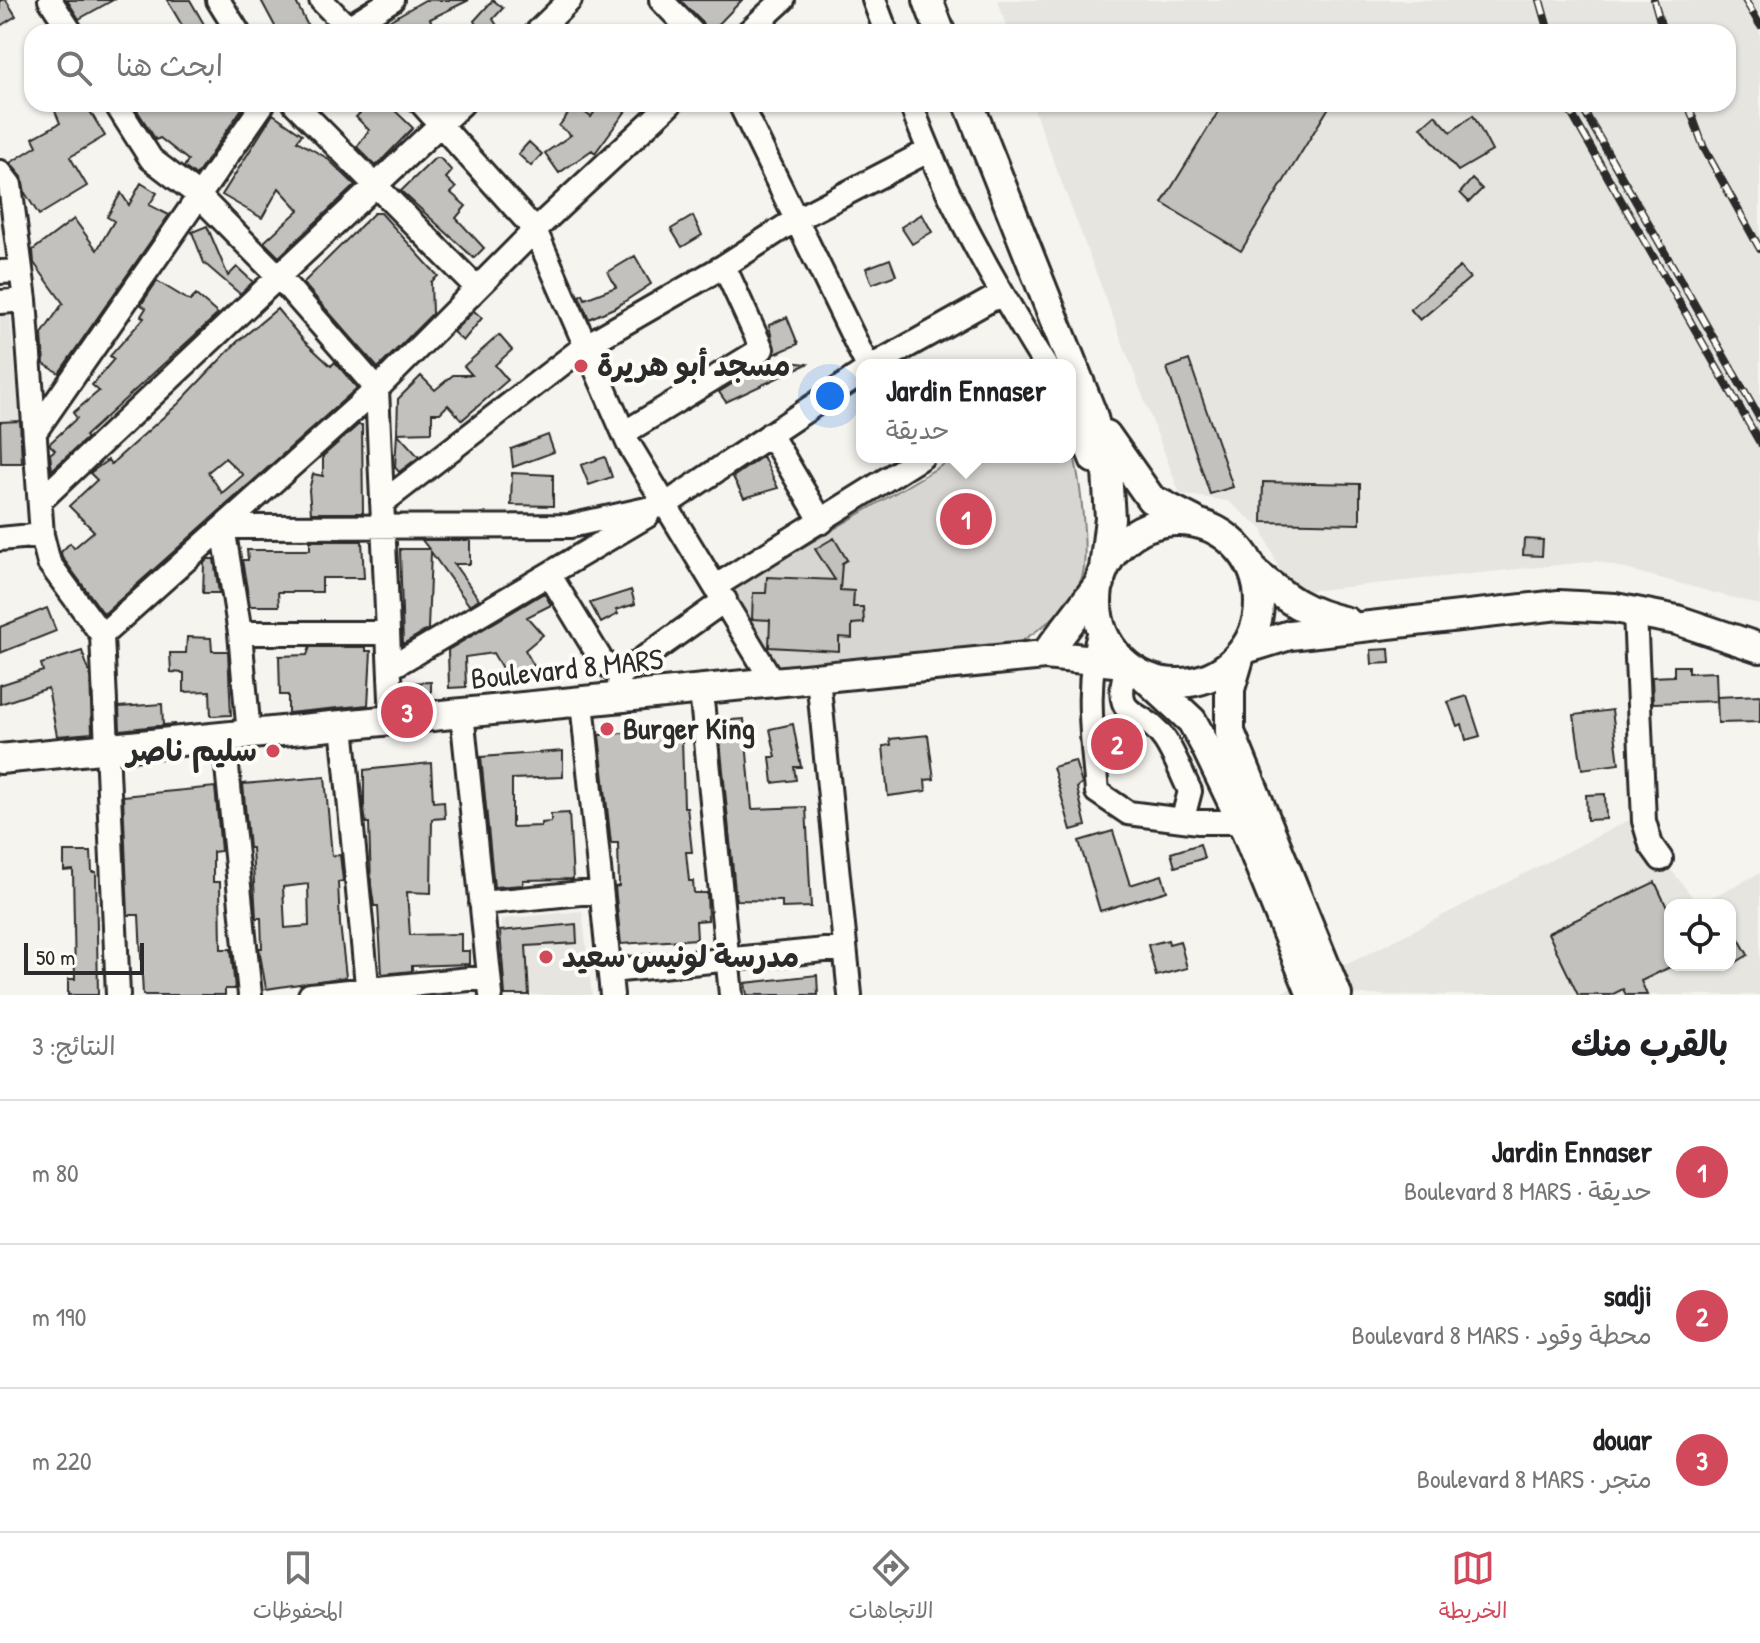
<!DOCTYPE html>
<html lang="ar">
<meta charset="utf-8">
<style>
:root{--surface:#fff;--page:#f2f2f2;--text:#202124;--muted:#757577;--line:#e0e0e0;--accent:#d1495b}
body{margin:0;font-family:"Patrick Hand","Playpen Sans Arabic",sans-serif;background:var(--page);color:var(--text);direction:rtl}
.controls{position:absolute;right:24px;bottom:24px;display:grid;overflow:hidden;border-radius:16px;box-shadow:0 2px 6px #0004}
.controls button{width:72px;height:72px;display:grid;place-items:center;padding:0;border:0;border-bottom:2px solid var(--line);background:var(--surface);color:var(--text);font:40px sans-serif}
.scale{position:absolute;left:24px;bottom:20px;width:120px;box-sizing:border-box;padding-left:8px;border:4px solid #2b2b2b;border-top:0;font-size:22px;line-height:28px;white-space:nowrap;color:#2b2b2b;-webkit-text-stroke:6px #fdfcf7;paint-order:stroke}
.you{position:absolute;left:830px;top:396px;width:28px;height:28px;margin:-20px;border:6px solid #fff;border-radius:50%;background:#1a73e8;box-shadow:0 0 0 12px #1a73e833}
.badge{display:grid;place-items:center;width:52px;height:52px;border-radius:50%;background:var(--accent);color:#fff;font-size:26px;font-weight:700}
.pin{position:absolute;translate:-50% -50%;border:4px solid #fff;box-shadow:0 2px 8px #0006}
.popup{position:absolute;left:856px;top:359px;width:220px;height:104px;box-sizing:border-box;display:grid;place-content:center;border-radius:16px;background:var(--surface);filter:drop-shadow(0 2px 6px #0005);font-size:26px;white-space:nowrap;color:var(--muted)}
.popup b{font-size:30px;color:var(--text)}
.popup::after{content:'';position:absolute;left:50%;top:100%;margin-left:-16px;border:16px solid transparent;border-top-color:var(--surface)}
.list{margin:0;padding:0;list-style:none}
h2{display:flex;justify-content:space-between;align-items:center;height:104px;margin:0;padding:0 32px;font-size:34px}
h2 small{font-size:26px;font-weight:400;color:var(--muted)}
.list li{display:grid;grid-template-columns:52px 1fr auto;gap:24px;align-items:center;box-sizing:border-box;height:144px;padding:0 32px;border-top:2px solid var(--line)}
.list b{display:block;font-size:30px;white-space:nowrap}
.list p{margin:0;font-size:26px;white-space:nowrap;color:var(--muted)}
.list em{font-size:26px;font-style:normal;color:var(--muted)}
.icon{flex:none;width:44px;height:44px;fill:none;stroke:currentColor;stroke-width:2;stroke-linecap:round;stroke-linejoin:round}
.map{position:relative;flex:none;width:1760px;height:995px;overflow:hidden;direction:ltr}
.search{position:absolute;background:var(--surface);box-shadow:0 2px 6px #0004;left:24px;right:24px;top:24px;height:88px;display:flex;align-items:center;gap:20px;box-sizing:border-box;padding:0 28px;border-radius:24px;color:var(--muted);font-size:30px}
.sheet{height:536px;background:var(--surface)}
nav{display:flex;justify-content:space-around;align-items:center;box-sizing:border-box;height:112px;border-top:2px solid var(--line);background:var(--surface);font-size:22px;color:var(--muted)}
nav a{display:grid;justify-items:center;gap:4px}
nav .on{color:var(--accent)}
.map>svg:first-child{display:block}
</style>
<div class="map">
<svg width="1760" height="995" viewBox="0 0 1760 995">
<rect width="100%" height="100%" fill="#f5f4ef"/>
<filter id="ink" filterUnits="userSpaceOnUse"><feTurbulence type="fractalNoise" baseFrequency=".0125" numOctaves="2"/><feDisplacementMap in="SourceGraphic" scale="16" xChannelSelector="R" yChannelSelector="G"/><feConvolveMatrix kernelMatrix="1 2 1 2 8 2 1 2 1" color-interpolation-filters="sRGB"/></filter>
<g filter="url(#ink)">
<path fill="#e6e5e0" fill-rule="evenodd" d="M998,0H1760V605L1596,561L1289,593L1262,529L1228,501L1180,494L1032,104H1728V32H1008Z
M10,314L22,444L0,446V315Z
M1631,819L1698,904L1760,873V995H1276L1356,960ZM1670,905H1730V965H1670Z
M582,911L592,995H508L501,919Z"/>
<path fill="#d7d6d2" stroke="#81807e" stroke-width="2" d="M1070,443C1080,465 1090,560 1081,580C1068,610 1041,629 1014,646L778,672L732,589L956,457H1070Z"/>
<path fill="#c2c1be" stroke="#2b2b2b" stroke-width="2" fill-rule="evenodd" d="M0,0H6L16,16L0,26Z
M67,0H113L79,19Z
M167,0H190L205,26L186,32Z
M261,0H295L311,32H278Z
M425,0H469L430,19L433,25L418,32H393L387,22Z
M493,0L503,8L493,19L501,32H480L474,21Z
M680,0H742L711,32H706L702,22Z
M52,104H81L83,110L88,108L105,136L70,157L87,186L39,215L25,193L22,177L10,163L37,146L33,138L60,123Z
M133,104H245L196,176L184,167L188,160L160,138L156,140Z
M369,104H388L413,128L376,166L357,147L369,130L356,117Z
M600,104H631L595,153L592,150L559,173L545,153L571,135L559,126L575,105L591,117Z
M1223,104H1331L1241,251L1162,203Z
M273,114L302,134L297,141L327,158L355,185L279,257L264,242L299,210L279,188L262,218L222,195Z
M1435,115L1451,132L1473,115L1492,151L1458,171L1421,127Z
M529,142L542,154L531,166L518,154Z
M435,158H440L452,171L446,178L456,188L451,193L466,206L456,218L484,248L474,258L401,191Z
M1472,179L1482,189L1469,202L1460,193Z
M141,183L157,193L149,205L169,215L59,373L44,364L42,334L63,303L34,263L33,250L74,219L97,250L114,221L107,217L121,193L129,205Z
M374,213H381L438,276L431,282L432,314L378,368L303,283Z
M922,214L932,232L912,244L901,227Z
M693,216L702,235L682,247L671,229Z
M207,226L228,276L237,267L253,282L240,294L204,263L192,232Z
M635,256L651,284L616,307L589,319L579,296L583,294L585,299L616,287L608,272Z
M890,259L896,275L872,284L866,268Z
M1460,267L1470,278L1420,320L1410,309Z
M157,281L190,301L196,295L218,314L85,436L87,438L52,470L50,454L55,450L49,444L77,418L73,413L99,391L92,385L114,359L110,356L144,318L141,316L146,308L141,305Z
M277,309L304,341L331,366L335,362L357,388L104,614L62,557L61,552L70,543L74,548L94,531L69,506L97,480L90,473L108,460L111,464L178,404L237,342ZM225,458L243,475L222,493L208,472Z
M474,311L482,318L463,341L453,332Z
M787,317L798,344L775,354L769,325Z
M499,335L512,350L495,365L508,380L462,420L448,405L440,413H432V432L397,433L398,399L421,376L435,390L453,375H472L464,366Z
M1189,360L1233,487L1210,494L1167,368Z
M781,361L807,364L726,402L719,392L751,372Z
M20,421L22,463H1L0,422Z
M358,425H362L363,513H311L309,490L313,474L323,476V456Z
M397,433L419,457L399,472L395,467Z
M548,435L554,452L513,467L511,449Z
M763,456L778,488L744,498L733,477Z
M605,457L612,477L589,485L581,465Z
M512,473L553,475V506L511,505Z
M1263,482L1360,484V524L1262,522Z
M834,538L847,560L842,563L840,590L854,591L853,607H863L864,623L852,624V638L839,637V651L769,647L770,620L752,619L753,593H766L767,577L835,580L815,549Z
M1524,539L1543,540L1542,556L1523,555Z
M422,540H470V564H454L479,599L469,605L431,552L428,629L403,644L400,549H429Z
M310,541H362L364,578H322V592H278L279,606H250L242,560H248L247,550H310Z
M208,559H214L219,593H203L204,563Z
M631,590L635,604L616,610L618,614L601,623L590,603Z
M544,593L551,605L527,617L543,635L525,650L534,666L509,680L493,653L465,657L466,687L449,688L448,650Z
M47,608L56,631L0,653V627Z
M187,637L211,638L212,651H228L231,715L211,716L210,691L184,692V673L171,672L170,653H186Z
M310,647H366V651H371L368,705L288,713V695H280L279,656L307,655Z
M1389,649L1390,663L1372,664L1371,650Z
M82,651L90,674L92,733L57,736L48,688L0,704V685L43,671L41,664Z
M1674,666H1688V673L1716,672L1717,701L1653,703L1652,677L1674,676Z
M431,682V699L405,702V683Z
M1760,695V722L1718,723L1717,697Z
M1467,696L1480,736L1466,740L1462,724L1457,726L1448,702Z
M162,704L163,725L175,724L120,730L119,707Z
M1612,710L1619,764L1582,769L1574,715Z
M744,719L752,809L806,807L811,907L782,908V901L736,900L718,721Z
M793,724L801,767H794L796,780L773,783L770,757H776L770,729Z
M659,730L677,731L676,738H682L684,807H687L692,852H686L689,881H693L694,893H707L708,920L696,921L697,939L621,944L615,887L619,886L618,843H611L599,735Z
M928,735L934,779L925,780L926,791L888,796L883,746L891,745L890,739Z
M563,751V777L512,779V827L541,826V823L551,822V814L569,813L573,879L523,880V885L494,887L481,757Z
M1075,761L1082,784L1077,788L1086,826L1071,830L1053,767Z
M431,763L433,802L444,801L445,818L432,819L431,893L407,892L410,935L461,934V951H469V964L412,966V971L382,974L378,906H374L371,885L369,823H366L364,810V770Z
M325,777L332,856L340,855L343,881L338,882L340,924L346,977L266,989L259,948H262L261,918H256L252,848H249L243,784ZM308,884L309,926L285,928L283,887Z
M215,787L221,851L213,852V882H220L221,949H231L235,989H225V995H143L139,915H128L123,796Z
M1605,794L1606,819L1587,820L1586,795Z
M1113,831L1130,885L1162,875L1167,891L1100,911L1079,841Z
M1200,844L1204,858L1175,867L1171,853Z
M64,852H91L92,872H96L98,995H68V979H75L73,870L64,871Z
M1655,882L1670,914V967L1641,981L1647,995H1626L1623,989L1611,995H1578L1548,933Z
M1730,923L1748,955L1730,966Z
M576,924L577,943L526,946L529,995H505L500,931Z
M1168,940L1169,944L1180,941L1187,968L1156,976L1148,945Z
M817,975L818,995H747L745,983Z"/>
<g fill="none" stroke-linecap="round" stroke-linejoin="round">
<g stroke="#2b2b2b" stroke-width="28">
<path id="minor" d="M50,0L71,32
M218,0L238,32
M321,0L352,32
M661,0L692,32
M874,0L886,32
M340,32L392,0
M537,32L570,0
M748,32L783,0
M116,104L151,159L198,195L279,277L377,389L392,720
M295,104L477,288
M422,104L535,230L628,443L773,682
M740,104L867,365
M911,104C944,196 994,282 1045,365
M0,172L10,185L25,300L42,535L49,563L102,635L118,995
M0,272L21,271
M0,302L25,300
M874,365L1001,294
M1070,407L1092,461
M35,432L263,104
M624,433L762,349L724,266
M770,434L822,522
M40,501L462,104
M382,503L585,346L724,266L795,220L928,151
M0,539L42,535
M549,574L602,661L620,675
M716,586L922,457
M1635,612L1644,821L1651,845L1661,859
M1101,626C1084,684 1092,733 1097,792L1128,813L1199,822H1242
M240,633H388
M102,635L377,389L535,230L670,104
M1127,665C1110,724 1141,705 1165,740C1175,755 1182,775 1190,791L1183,818
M390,668L647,516
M818,678L850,995
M701,690L731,995
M618,698L620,675L725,600
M582,702L612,995
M462,713L491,995
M342,725L368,995
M249,735L240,633L223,527L570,526L665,505L862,373
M224,737L250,995
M481,903L601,891
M610,971L845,948
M310,995L489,977"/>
</g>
<g stroke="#2b2b2b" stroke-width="34">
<path id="major" d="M928,0L940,32
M969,104L1092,414L1107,471L1110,518L1104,569
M1106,435L1151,499L1194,521
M1097 602a81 81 0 1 1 162 0a81 81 0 1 1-162 0Z
M1255,573C1288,600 1305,613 1347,622
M1245,649L1290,635L1559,605L1615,608L1677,620L1760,648
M1045,655L1100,583
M1240,655L1230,689V732L1337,995
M1146,678L1192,721L1205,745L1242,822L1312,995
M0,759L1045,655L1124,663"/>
</g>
<use href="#minor" stroke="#fdfcf7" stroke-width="22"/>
<use href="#major" stroke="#fdfcf7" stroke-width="28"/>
<g stroke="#2b2b2b" stroke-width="8">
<path id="rail" d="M1540,0L1549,32
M1654,0L1663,32
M1745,0L1760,25
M1566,104L1760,443
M1580,104L1760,419
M1688,104L1704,148L1760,249"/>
</g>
<use href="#rail" stroke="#fdfcf7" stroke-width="5" stroke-dasharray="15" stroke-linecap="butt"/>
</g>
</g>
<g fill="#d1495b" stroke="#fdfcf7" stroke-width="3">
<circle cx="581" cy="366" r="8"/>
<circle cx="607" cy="729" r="8"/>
<circle cx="273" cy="751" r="8"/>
<circle cx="546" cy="957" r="8"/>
</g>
<g text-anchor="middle" stroke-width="8" stroke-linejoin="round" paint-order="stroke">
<g font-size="30" font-weight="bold" fill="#2b2b2b" stroke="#fdfcf7" text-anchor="start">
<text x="597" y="376">مسجد أبو هريرة</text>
<text x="623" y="739">Burger King</text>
<text x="257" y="761" text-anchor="end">سليم ناصر</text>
<text x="562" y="967">مدرسة لونيس سعيد</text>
</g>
<g font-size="30" fill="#2b2b2b" stroke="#fdfcf7">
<text transform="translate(567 669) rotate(-6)" y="10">Boulevard 8 MARS</text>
</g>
</g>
</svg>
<div class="controls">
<button><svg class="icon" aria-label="locate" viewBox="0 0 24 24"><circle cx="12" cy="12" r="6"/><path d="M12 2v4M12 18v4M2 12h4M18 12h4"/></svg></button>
</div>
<div class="scale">50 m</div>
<div class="you"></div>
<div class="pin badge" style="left:966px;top:519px">1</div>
<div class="popup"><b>Jardin Ennaser</b>حديقة</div>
<div class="pin badge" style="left:1117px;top:744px">2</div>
<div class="pin badge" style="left:407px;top:712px">3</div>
<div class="search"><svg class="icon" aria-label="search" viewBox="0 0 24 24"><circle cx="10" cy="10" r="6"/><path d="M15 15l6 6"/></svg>ابحث هنا</div>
</div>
<section class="sheet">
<h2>بالقرب منك<small>النتائج: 3</small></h2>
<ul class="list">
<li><span class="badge">1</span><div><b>Jardin Ennaser</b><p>حديقة · Boulevard 8 MARS</p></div><em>80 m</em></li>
<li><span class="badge">2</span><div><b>sadji</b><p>محطة وقود · Boulevard 8 MARS</p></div><em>190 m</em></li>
<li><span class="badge">3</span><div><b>douar</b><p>متجر · Boulevard 8 MARS</p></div><em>220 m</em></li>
</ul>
</section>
<nav>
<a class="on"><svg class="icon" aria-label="map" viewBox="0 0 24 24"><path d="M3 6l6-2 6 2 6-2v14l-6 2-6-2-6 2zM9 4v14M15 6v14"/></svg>الخريطة</a>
<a><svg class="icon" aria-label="directions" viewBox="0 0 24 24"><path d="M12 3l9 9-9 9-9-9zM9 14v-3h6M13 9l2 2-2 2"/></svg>الاتجاهات</a>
<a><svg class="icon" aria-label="saved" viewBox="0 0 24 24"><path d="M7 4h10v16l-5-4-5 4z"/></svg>المحفوظات</a>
</nav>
